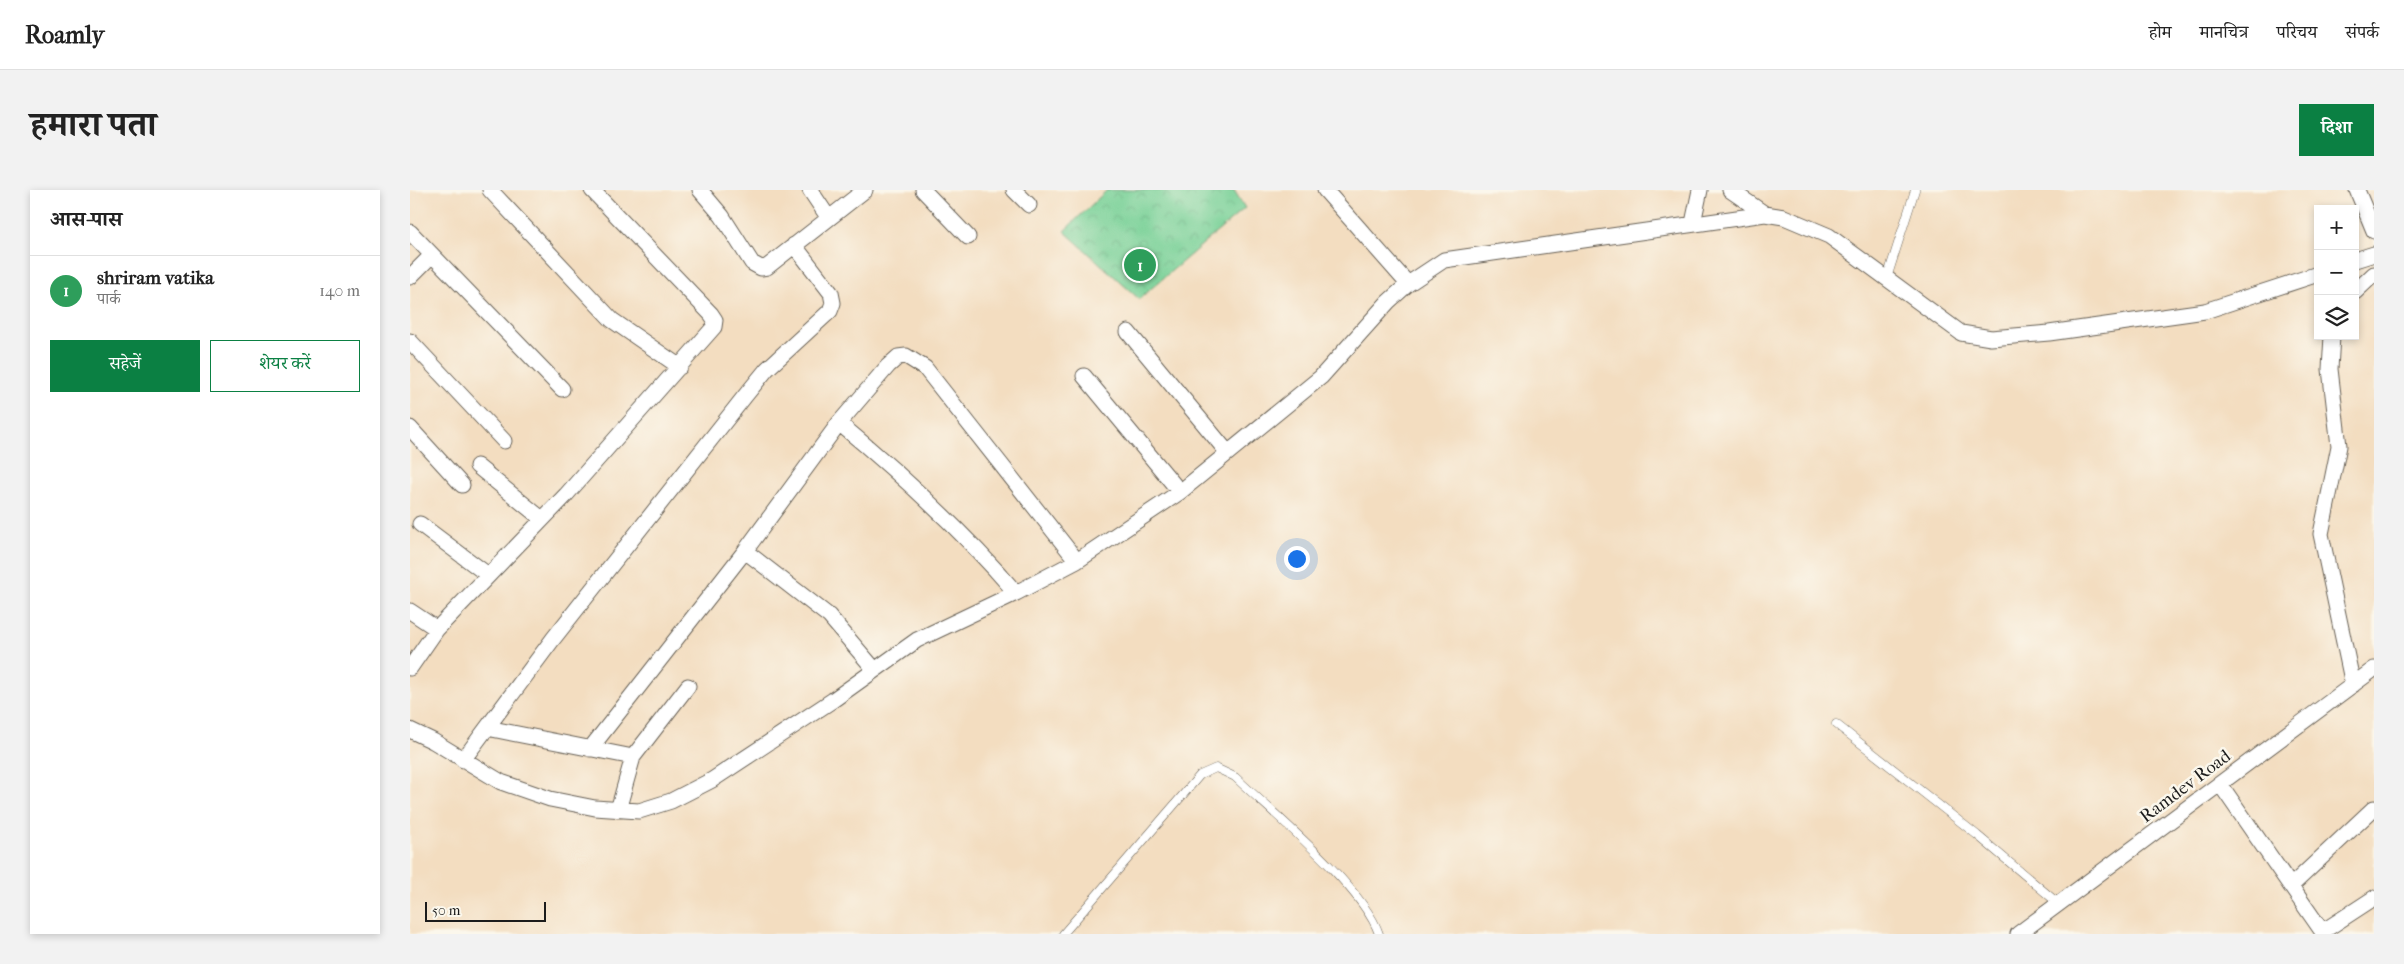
<!DOCTYPE html>
<html lang="hi">
<meta charset="utf-8">
<style>
:root{--surface:#fff;--page:#f2f2f2;--text:#222;--muted:#767676;--line:#e0e0e0;--accent:#0b8043}
body{margin:0;font-family:"IM FELL French Canon","Noto Serif Devanagari",serif;background:var(--page);color:var(--text)}
.controls{position:absolute;right:15px;top:15px;display:grid;overflow:hidden;border-radius:0px;box-shadow:0 2px 8px #0003}
.controls button{width:45px;height:45px;display:grid;place-items:center;padding:0;border:0;border-bottom:1px solid var(--line);background:var(--surface);color:var(--text);font:25px sans-serif}
.scale{position:absolute;left:15px;bottom:12px;width:121px;box-sizing:border-box;padding-left:5px;border:2px solid #1c1c1c;border-top:0;font-size:14px;line-height:18px;white-space:nowrap;color:#1c1c1c;-webkit-text-stroke:4px #fbf7ec;paint-order:stroke}
.you{position:absolute;left:886px;top:368px;width:18px;height:18px;margin:-12px;border:4px solid #fff;border-radius:50%;background:#1a73e8;box-shadow:0 0 0 8px #1a73e833}
.badge{display:grid;place-items:center;width:32px;height:32px;border-radius:50%;background:var(--accent);color:#fff;font-size:16px;font-weight:700}
.pin{position:absolute;translate:-50% -50%;border:2px solid #fff;box-shadow:0 1px 5px #0006}
.list{margin:0;padding:0;list-style:none}
h2{display:flex;justify-content:space-between;align-items:center;height:65px;margin:0;padding:0 20px;font-size:21px}
h2 small{font-size:16px;font-weight:400;color:var(--muted)}
.list li{display:grid;grid-template-columns:32px 1fr auto;gap:15px;align-items:center;box-sizing:border-box;height:70px;padding:0 20px;border-top:1px solid var(--line)}
.list b{display:block;font-size:19px;white-space:nowrap}
.list p{margin:0;font-size:16px;white-space:nowrap;color:var(--muted)}
.list em{font-size:16px;font-style:normal;color:var(--muted)}
.actions{display:flex;gap:10px;padding:15px 20px}
.actions a{flex:1;padding:11px 0;border:1px solid var(--accent);border-radius:0px;text-align:center;font-size:18px;color:var(--accent)}
.actions .main{background:var(--accent);color:#fff}
.icon{flex:none;width:28px;height:28px;fill:none;stroke:currentColor;stroke-width:2;stroke-linecap:round;stroke-linejoin:round}
.map{position:relative;flex:none;width:1964px;height:744px;overflow:hidden;border-radius:0px}
header{display:flex;align-items:center;gap:30px;box-sizing:border-box;height:70px;padding:0 25px;background:var(--surface);border-bottom:1px solid var(--line)}
header strong{font-size:24px}
nav{display:flex;gap:28px;margin-inline-start:auto;font-size:18px}
.intro{display:flex;align-items:center;justify-content:space-between;box-sizing:border-box;height:120px;padding:0 30px}
h1{margin:0;font-size:35px}
.button{padding:12px 22px;border-radius:0px;background:var(--accent);color:#fff;font-size:18px;font-weight:700}
main{display:flex;gap:30px;padding:0 30px}
aside{flex:1;background:var(--surface);border-radius:0px;box-shadow:0 2px 8px #0003}
.map>svg:first-child{display:block}
</style>
<header>
<strong>Roamly</strong>
<nav><a>होम</a><a>मानचित्र</a><a>परिचय</a><a>संपर्क</a></nav>
</header>
<div class="intro"><h1>हमारा पता</h1><a class="button">दिशा</a></div>
<main>
<aside>
<h2>आस-पास<small></small></h2>
<ul class="list">
<li><span class="badge" style="background:#2e9e5b">1</span><div><b>shriram vatika</b><p>पार्क</p></div><em>140 m</em></li>
</ul>
<div class="actions"><a class="main">सहेजें</a><a>शेयर करें</a></div>
</aside>
<div class="map">
<svg width="1964" height="744" viewBox="0 0 1964 744">
<defs>
<pattern id="park-crowns" width="20" height="18" patternUnits="userSpaceOnUse" patternTransform="scale(1.25)"><rect width="20" height="18" fill="#77d096"/><path d="M2 6a3 3 0 1 1 6 0M12 15a3 3 0 1 1 6 0" fill="none" stroke="#66b281"/></pattern>
</defs>
<rect width="100%" height="100%" fill="#fbf7ec"/>
<filter id="ink" filterUnits="userSpaceOnUse"><feTurbulence type="fractalNoise" baseFrequency=".02" numOctaves="2"/><feDisplacementMap in="SourceGraphic" scale="10" xChannelSelector="R" yChannelSelector="G"/><feConvolveMatrix kernelMatrix="1 2 1 2 8 2 1 2 1" color-interpolation-filters="sRGB"/></filter>
<filter id="wash" filterUnits="userSpaceOnUse"><feTurbulence type="fractalNoise" baseFrequency=".0096" numOctaves="4" result="noise"/><feDisplacementMap in="SourceGraphic" scale="20" xChannelSelector="R" yChannelSelector="G"/><feGaussianBlur stdDeviation="1.12" result="paint"/><feColorMatrix in="noise" values="0 0 0 0 0 0 0 0 0 0 0 0 0 0 0 0 0 1.4 0 .05"/><feComposite in="paint" operator="in"/></filter>
<g filter="url(#wash)">
<rect width="100%" height="100%" fill="#f3ddc0"/>
<path fill="url(#park-crowns)" stroke="#4a7659" d="M697,0H824L835,18L729,109L654,41Z"/>
</g>
<g filter="url(#ink)">
<g fill="none" stroke-linecap="round" stroke-linejoin="round">
<g stroke="#676055" stroke-width="9">
<path id="service" d="M1477,88L1505,0
M1426,534L1567,645L1649,714
M653,744L790,585L806,578L825,587C863,623 954,698 969,744"/>
</g>
<g stroke="#676055" stroke-width="17">
<path id="minor" d="M80,0L202,130L270,177
M290,0L312,26L342,73L351,78L357,77L455,0
M400,0L418,27
M513,0L558,47
M604,0L619,15
M915,0L998,94
M1320,0L1355,24
M1947,0L1964,41
M1283,33L1290,0
M0,42L152,199
M1945,70L1964,64
M0,87L22,65
M1945,102L1964,84
M718,142L818,263
M1922,146L1920,179L1929,256L1911,344L1943,495
M0,151L94,251
M674,186L770,302
M429,233C493,286 552,340 606,403
M0,238L52,295
M67,276L132,329
M10,334L78,385
M335,361L419,426L465,480
M0,421L27,439
M0,478L27,439L156,305L304,137L305,130L301,124L182,0
M77,538L223,567
M0,540L23,551L91,592L140,609L185,618L229,621L261,611L302,590L423,510L507,450L606,403L667,371L770,302L911,187L978,112L998,94L1034,70L1355,24L1374,27L1419,46L1551,143L1581,148L1639,143L1795,121L1908,84
M180,559L335,361L429,233L478,176L488,167L496,166L515,178L667,371
M53,570L143,449L335,206L357,179L420,121L423,113L421,103L384,55
M1810,594L1914,744
M208,620L223,567L278,496
M1882,695L1964,618
M1912,742L1964,708
M1608,744L1964,479"/>
</g>
<use href="#service" stroke="#fff" stroke-width="8"/>
<use href="#minor" stroke="#fff" stroke-width="15"/>
</g>
</g>
<g text-anchor="middle" stroke-width="5" stroke-linejoin="round" paint-order="stroke">
<g font-size="18" fill="#1c1c1c" stroke="#fbf7ec">
<text transform="translate(1775 596) rotate(-37)" y="6">Ramdev Road</text>
</g>
</g>
</svg>
<div class="controls">
<button>+</button>
<button>−</button>
<button><svg class="icon" aria-label="layers" viewBox="0 0 24 24"><path d="M12 4l9 5-9 5-9-5zM3 14l9 5 9-5"/></svg></button>
</div>
<div class="scale">50 m</div>
<div class="you"></div>
<div class="pin badge" style="left:730px;top:75px;background:#2e9e5b">1</div>
</div>
</main>
